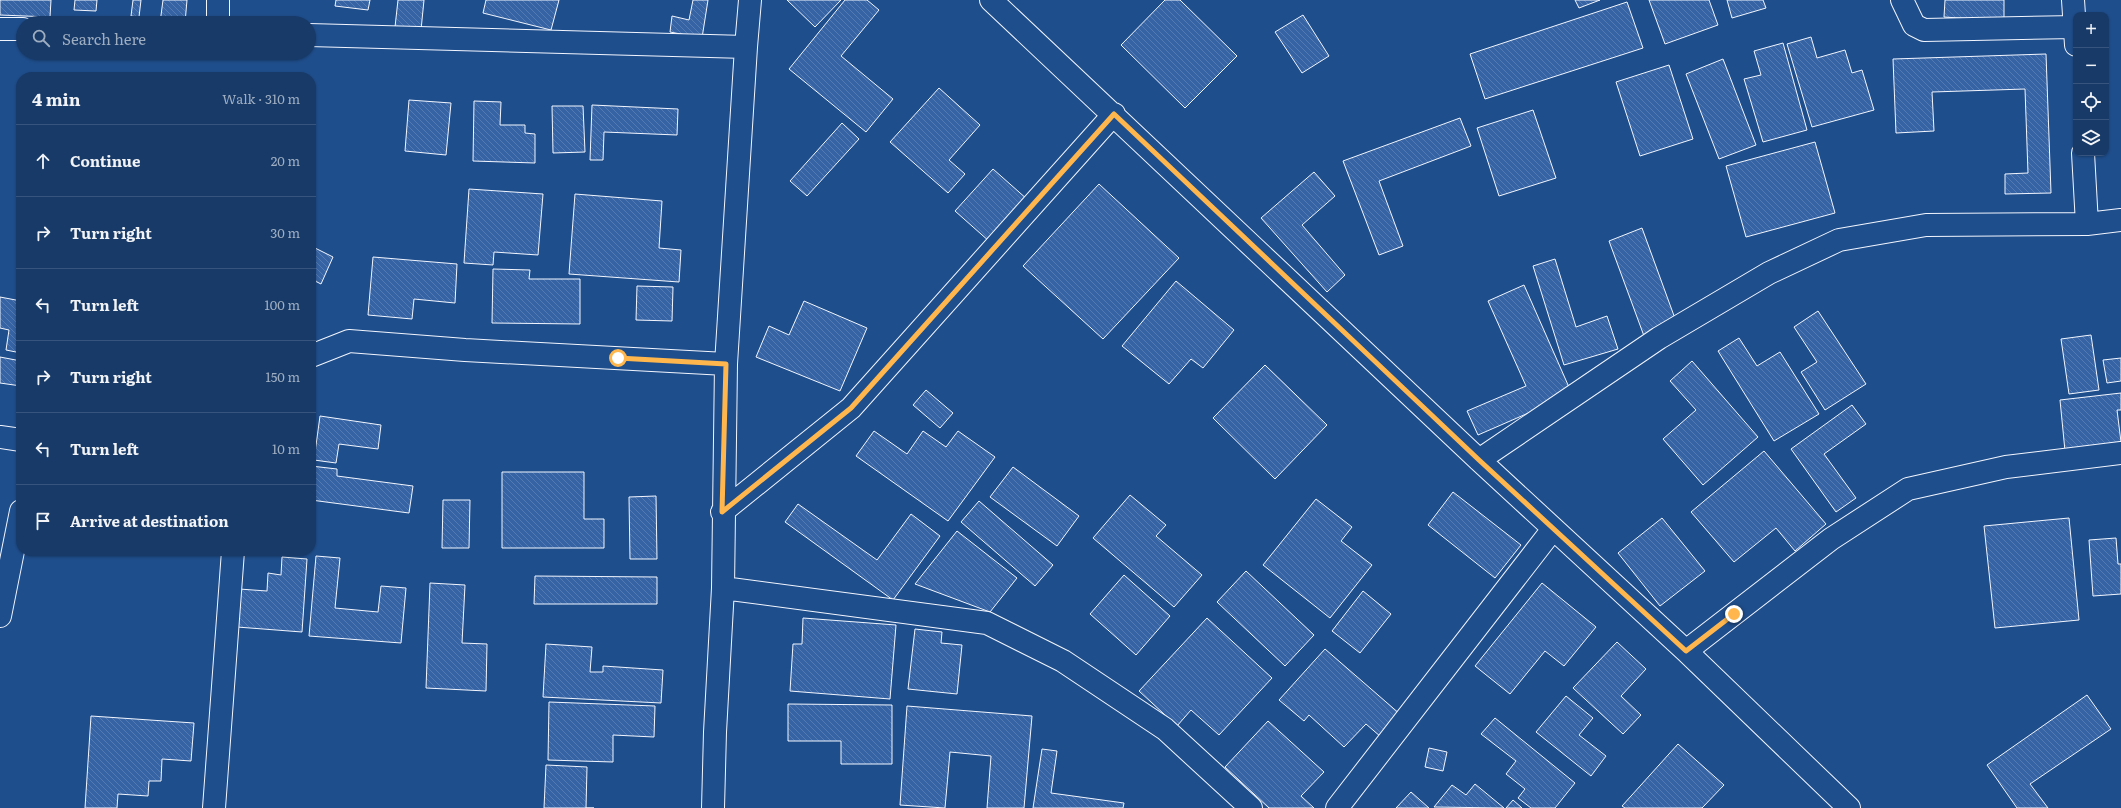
<!DOCTYPE html>
<meta charset="utf-8">
<style>
:root{--surface:#173a69;--page:#20416f;--text:#f1f3f6;--muted:#9eadc0;--line:#36547d}
body{margin:0;font-family:Literata,serif;background:var(--page);color:var(--text)}
.controls{position:absolute;right:12px;top:12px;display:grid;overflow:hidden;border-radius:8px;box-shadow:0 1px 3px #0004}
.controls button{width:36px;height:36px;display:grid;place-items:center;padding:0;border:0;border-bottom:1px solid var(--line);background:var(--surface);color:var(--text);font:20px sans-serif}
.stop{position:absolute;width:12px;height:12px;margin:-9px;border:3px solid #ffb74d;border-radius:50%;background:#fff}
.stop.end{background:#ffb74d;border-color:#fff;box-shadow:0 1px 4px #0008}
.list{margin:0;padding:0;list-style:none}
h2{display:flex;justify-content:space-between;align-items:center;height:52px;margin:0;padding:0 16px;font-size:17px}
h2 small{font-size:13px;font-weight:400;color:var(--muted)}
.list li{display:grid;grid-template-columns:26px 1fr auto;gap:12px;align-items:center;box-sizing:border-box;height:72px;padding:0 16px;border-top:1px solid var(--line)}
.list b{display:block;font-size:15px;white-space:nowrap}
.list em{font-size:13px;font-style:normal;color:var(--muted)}
.icon{flex:none;width:22px;height:22px;fill:none;stroke:currentColor;stroke-width:2;stroke-linecap:round;stroke-linejoin:round}
.map{position:relative;flex:none;width:2121px;height:808px;overflow:hidden}
.search{position:absolute;background:var(--surface);box-shadow:0 1px 3px #0004;left:16px;top:16px;width:300px;height:44px;display:flex;align-items:center;gap:10px;box-sizing:border-box;padding:0 14px;border-radius:22px;color:var(--muted);font-size:15px}
.panel{position:absolute;background:var(--surface);box-shadow:0 1px 3px #0004;left:16px;top:72px;width:300px;height:484px;border-radius:16px}
.map>svg:first-child{display:block}
</style>
<div class="map">
<svg width="2121" height="808" viewBox="0 0 2121 808">
<defs>
<pattern id="building-back-hatch" width="6" height="6" patternUnits="userSpaceOnUse"><rect width="6" height="6" fill="#3563a3"/><path d="M-1 5l2 2M0 0l6 6M5-1l2 2" fill="none" stroke="#537ab1"/></pattern>
</defs>
<rect width="100%" height="100%" fill="#1f4e8c"/>
<path fill="url(#building-back-hatch)" stroke="#f2f6ff" d="M0,0H51L50,17L0,15Z
M75,0H97L96,11L74,10Z
M133,0H141L139,17L131,16Z
M163,0H187L185,23H160Z
M336,0H370L368,10L335,6Z
M398,0H424L421,30L395,27Z
M486,0H559L551,30L483,13Z
M693,0H708L702,38L670,32L672,16L689,20Z
M787,0H841L815,27Z
M845,0H867L879,10L841,56L893,99L866,132L789,69Z
M1165,0H1180L1237,56L1185,108L1121,45Z
M1575,0H1600L1579,8Z
M1649,0H1709L1718,25L1665,44Z
M1727,0H1763L1766,8L1732,18Z
M1945,0H2004V21L1944,17Z
M1627,2L1643,48L1485,99L1470,54Z
M1303,15L1329,56L1302,73L1275,32Z
M1811,37L1817,58L1845,50L1852,73L1862,70L1874,110L1812,127L1787,44Z
M1783,43L1807,130L1763,142L1744,79L1761,75L1754,51Z
M2046,54L2051,193L2005,194V174L2028,173L2025,89L1932,92L1934,131L1896,133L1893,59Z
M1723,59L1756,145L1719,159L1686,74Z
M1669,65L1693,139L1640,156L1616,82Z
M939,88L980,125L949,160L965,174L948,193L890,142Z
M409,100L451,103L446,155L405,151Z
M474,101L501,102L500,125H525V133L535,134V163L473,161Z
M592,105L678,109L677,135L604,132L603,160H590Z
M552,106H583L585,152L553,153Z
M1533,110L1556,178L1499,196L1477,128Z
M1460,118L1471,146L1379,181L1403,246L1379,255L1343,161Z
M842,123L859,139L807,196L790,181Z
M1815,142L1835,213L1746,237L1726,166Z
M993,169L1028,200L990,242L955,211Z
M1314,172L1335,196L1302,225L1345,275L1327,292L1261,218Z
M1099,184L1179,258L1103,339L1023,266Z
M469,189L543,194L538,255L494,252L493,265L464,263Z
M575,194L662,201L659,248L681,250L679,282L569,274Z
M1642,228L1677,324L1644,336L1609,241Z
M311,246L333,257L321,284L311,279Z
M373,257L457,264L455,303L414,299L412,319L368,315Z
M1555,259L1576,327L1607,316L1618,349L1564,365L1533,266Z
M493,269L530,270L529,279H580V324L492,323Z
M1176,281L1234,330L1203,368L1191,359L1169,384L1122,346Z
M1524,285L1572,394L1478,435L1467,411L1526,386L1488,301Z
M637,286L673,287L672,321L636,320Z
M0,297L21,301V353L6,350L9,330L0,328Z
M804,301L867,328L840,391L756,357L769,326L789,335Z
M1818,311L1866,384L1825,410L1801,372L1817,362L1794,327Z
M2091,335L2099,390L2069,394L2061,339Z
M1739,338L1757,366L1780,352L1819,414L1774,441L1718,351Z
M0,357L21,361V386L0,383Z
M2121,358V381L2107,383L2103,360Z
M1692,361L1758,437L1703,485L1663,439L1696,410L1670,381Z
M1265,365L1327,425L1275,479L1213,418Z
M926,390L953,413L940,428L913,405Z
M2121,393V410H2117L2121,442L2065,451L2060,400Z
M1852,405L1866,424L1824,454L1856,498L1836,512L1791,449Z
M320,416L381,425L378,449L339,444L336,463L314,460Z
M874,431L907,454L923,431L946,447L958,431L995,457L948,521L856,456Z
M1764,451L1826,524L1795,551L1776,528L1734,562L1691,512Z
M311,466L337,469V476L413,486L409,513L311,500Z
M1013,467L1079,516L1057,546L990,497Z
M502,472H584V519H604V548H502Z
M1453,492L1521,545L1495,578L1428,525Z
M1130,495L1166,525L1156,536L1202,575L1174,607L1093,538Z
M656,496L657,559H630L629,497Z
M1316,499L1352,527L1341,541L1372,565L1330,618L1263,565Z
M443,500H470L469,548H442Z
M979,501L1053,565L1035,586L961,522Z
M798,504L877,560L911,514L940,536L893,600L785,522Z
M1662,518L1705,571L1660,606L1618,553Z
M2069,518L2079,620L1995,628L1984,526Z
M957,531L1017,578L990,612L915,584Z
M2116,538L2118,564H2121V594L2093,596L2089,540Z
M316,556L340,558L335,608L378,612L381,586L406,588L401,643L309,636Z
M282,557L307,559L302,632L237,627L239,589L267,591L268,573L281,575Z
M1246,571L1314,635L1285,666L1217,602Z
M1124,575L1170,616L1136,655L1090,614Z
M535,576L657,577V604H534Z
M430,583L465,585L462,643L487,644L486,691L426,688Z
M1542,583L1596,627L1564,666L1545,651L1510,694L1475,666Z
M1363,591L1391,614L1360,653L1332,631Z
M803,618L896,625L890,699L790,691L793,644H802Z
M1207,618L1272,678L1219,735L1191,710L1177,726L1139,691Z
M915,629L942,632L941,643L962,645L957,694L908,689Z
M1617,642L1646,669L1621,696L1641,715L1623,734L1573,688Z
M546,644L592,647L590,672H603V666L663,670L661,703L543,697Z
M1325,649L1401,715L1381,737L1366,724L1344,747L1309,715L1304,721L1279,700Z
M2087,695L2111,729L2030,784L2048,808H2017L1987,765Z
M1566,696L1593,718L1579,735L1606,756L1591,776L1536,732Z
M549,702L655,706L654,737L613,735V762L548,760Z
M788,704L892,705V764H841V741H788Z
M907,706L1032,716L1024,808H987L991,756L950,752L945,808L900,805Z
M91,716L194,723L191,761L162,759L161,781H149L148,796L118,794L117,808H85Z
M1495,718L1575,783L1555,808H1531L1518,798L1525,789L1506,774L1516,761L1481,734Z
M1268,721L1324,772L1301,796L1314,808H1269L1225,767Z
M1678,744L1724,785L1702,808H1625L1622,806Z
M1429,748L1447,752L1443,771L1425,767Z
M1042,749L1057,751L1051,793L1124,803L1123,808H1033Z
M546,765L587,767L586,808H594H544Z
M1475,784L1504,808L1434,807L1452,785L1466,795Z
M1411,792L1429,808H1396Z
M1513,800L1522,808H1506Z"/>
<g fill="none" stroke-linecap="round" stroke-linejoin="round">
<g stroke="#f2f6ff" stroke-width="24">
<path id="street" d="M218,0V23
M991,0L1479,460L1686,651L1849,808
M1902,0L1914,25L1924,30L2075,27
M2073,0L2076,45
M0,29H23
M309,35L746,47
M2083,153L2087,224
M311,356L349,341L465,350L726,364
M0,437L21,440
M1479,460L1659,338L1769,273L1839,240L1926,225L2087,224L2121,220
M722,512L851,408L1114,114
M723,588L987,623L1063,661L1165,729L1251,808
M0,616L21,511
M1686,651L1831,539L1908,489L2006,467L2121,453
M214,808L233,551
M713,808L715,732L723,588L726,364L746,47L750,0
M1337,808L1553,529"/>
</g>
<use href="#street" stroke="#1f4e8c" stroke-width="22"/>
</g>
<g fill="none" stroke-linecap="round" stroke-linejoin="round">
<path stroke="#ffb74d" stroke-width="5" d="M618,358L726,364L722,512L851,408L1114,114L1479,460L1686,651L1734,614"/>
</g>
</svg>
<div class="controls">
<button>+</button>
<button>−</button>
<button><svg class="icon" aria-label="locate" viewBox="0 0 24 24"><circle cx="12" cy="12" r="6"/><path d="M12 2v4M12 18v4M2 12h4M18 12h4"/></svg></button>
<button><svg class="icon" aria-label="layers" viewBox="0 0 24 24"><path d="M12 4l9 5-9 5-9-5zM3 14l9 5 9-5"/></svg></button>
</div>
<div class="stop" style="left:618px;top:358px"></div>
<div class="stop end" style="left:1734px;top:614px"></div>
<div class="search"><svg class="icon" aria-label="search" viewBox="0 0 24 24"><circle cx="10" cy="10" r="6"/><path d="M15 15l6 6"/></svg>Search here</div>
<section class="panel">
<h2>4 min<small>Walk · 310 m</small></h2>
<ul class="list">
<li><svg class="icon" aria-label="ahead" viewBox="0 0 24 24"><path d="M12 20V5M6 11l6-6 6 6"/></svg><div><b>Continue</b></div><em>20 m</em></li>
<li><svg class="icon" aria-label="right" viewBox="0 0 24 24"><path d="M7 20v-9h11M14 6l5 5-5 5"/></svg><div><b>Turn right</b></div><em>30 m</em></li>
<li><svg class="icon" aria-label="left" viewBox="0 0 24 24"><path d="M17 20v-9H6M10 6l-5 5 5 5"/></svg><div><b>Turn left</b></div><em>100 m</em></li>
<li><svg class="icon" aria-label="right" viewBox="0 0 24 24"><path d="M7 20v-9h11M14 6l5 5-5 5"/></svg><div><b>Turn right</b></div><em>150 m</em></li>
<li><svg class="icon" aria-label="left" viewBox="0 0 24 24"><path d="M17 20v-9H6M10 6l-5 5 5 5"/></svg><div><b>Turn left</b></div><em>10 m</em></li>
<li><svg class="icon" aria-label="arrive" viewBox="0 0 24 24"><path d="M6 21V4h12l-3 4 3 4H6"/></svg><div><b>Arrive at destination</b></div></li>
</ul>
</section>
</div>
